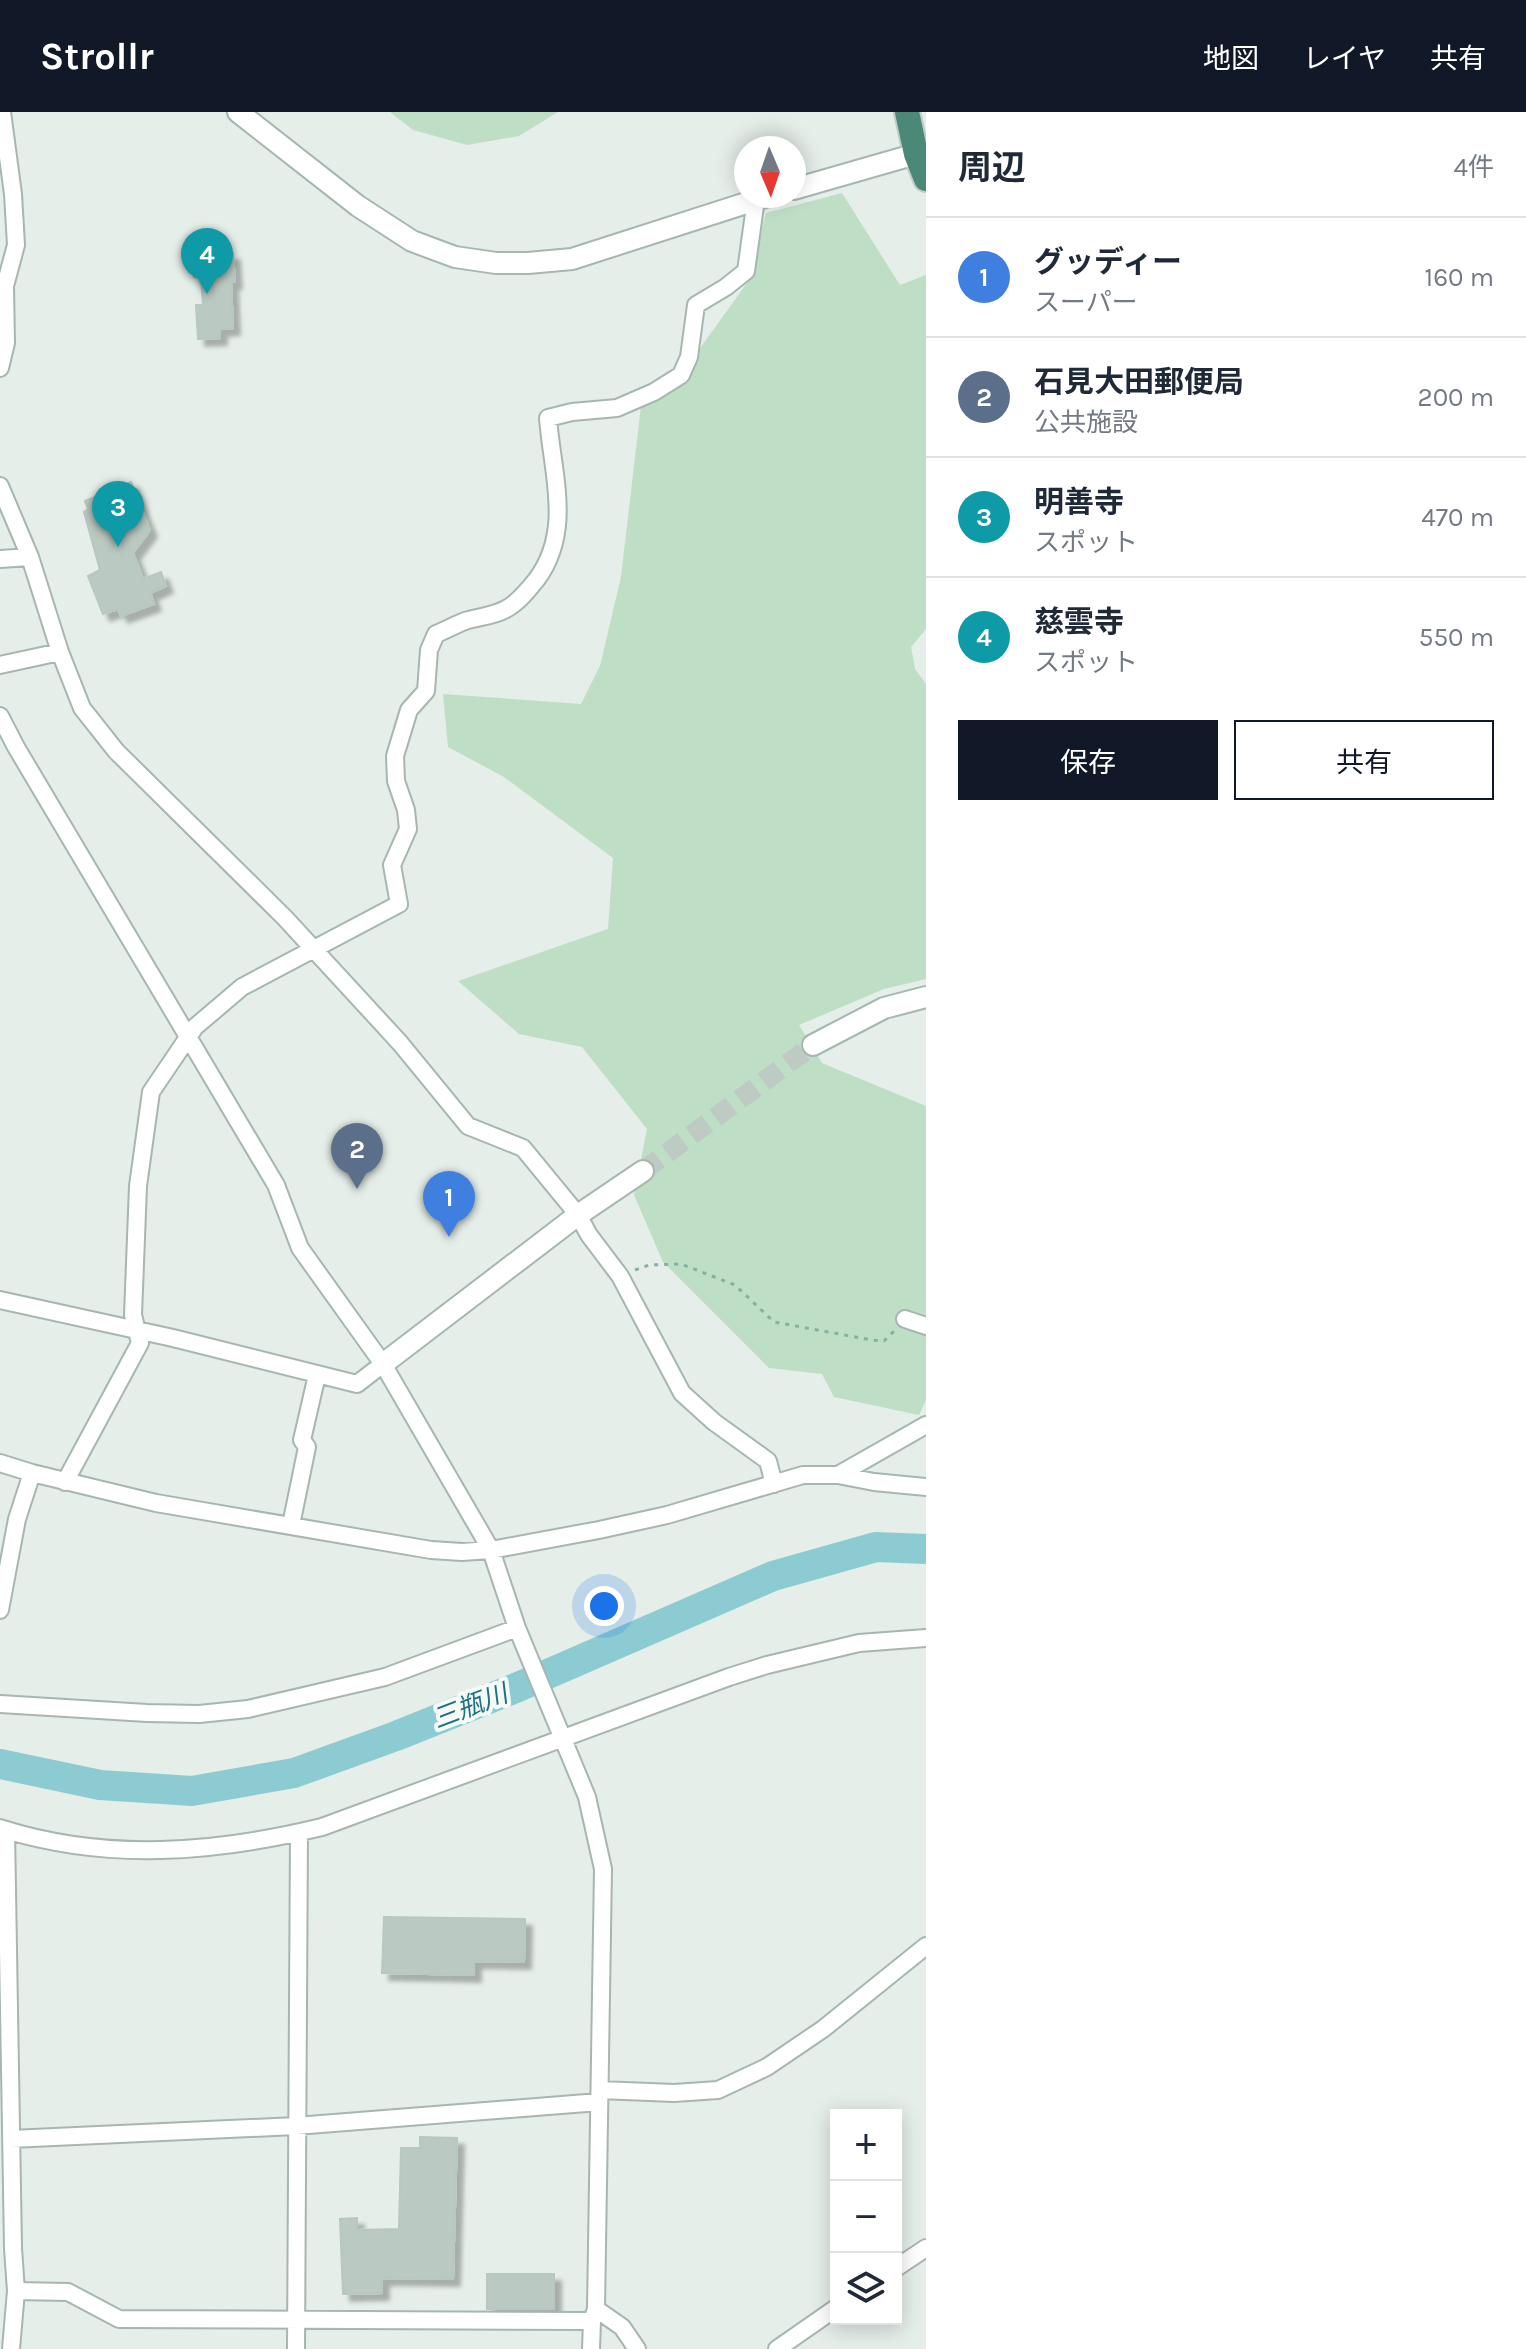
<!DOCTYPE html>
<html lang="ja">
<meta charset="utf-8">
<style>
:root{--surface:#fff;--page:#f6f6f7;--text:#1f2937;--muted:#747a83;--line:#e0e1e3;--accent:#111827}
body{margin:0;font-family:Karla,"Noto Sans JP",sans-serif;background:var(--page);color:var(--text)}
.controls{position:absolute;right:24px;bottom:24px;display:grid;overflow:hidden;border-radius:0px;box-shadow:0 4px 20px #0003}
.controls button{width:72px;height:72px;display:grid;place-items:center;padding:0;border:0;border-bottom:2px solid var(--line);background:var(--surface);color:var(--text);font:40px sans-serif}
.compass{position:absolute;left:734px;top:24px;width:72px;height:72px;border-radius:50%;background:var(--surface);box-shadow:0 4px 20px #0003;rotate:178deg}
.you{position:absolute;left:604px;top:1494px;width:28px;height:28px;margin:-20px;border:6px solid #fff;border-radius:50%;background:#1a73e8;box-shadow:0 0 0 12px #1a73e833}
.badge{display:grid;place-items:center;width:52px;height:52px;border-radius:50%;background:var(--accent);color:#fff;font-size:26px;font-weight:700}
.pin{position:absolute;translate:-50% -66px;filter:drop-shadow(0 2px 4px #0008)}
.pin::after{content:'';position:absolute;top:42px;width:28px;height:24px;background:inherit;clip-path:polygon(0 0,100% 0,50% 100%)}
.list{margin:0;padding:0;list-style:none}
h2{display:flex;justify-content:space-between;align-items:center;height:104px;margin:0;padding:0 32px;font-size:34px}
h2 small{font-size:26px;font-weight:400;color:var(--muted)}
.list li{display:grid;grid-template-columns:52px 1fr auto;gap:24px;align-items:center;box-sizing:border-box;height:120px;padding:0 32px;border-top:2px solid var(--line)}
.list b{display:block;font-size:30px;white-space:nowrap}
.list p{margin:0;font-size:26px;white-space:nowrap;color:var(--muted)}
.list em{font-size:26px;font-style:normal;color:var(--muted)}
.actions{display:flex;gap:16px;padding:24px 32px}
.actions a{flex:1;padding:18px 0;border:2px solid var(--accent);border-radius:0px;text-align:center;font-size:28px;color:var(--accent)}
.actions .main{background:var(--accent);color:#fff}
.icon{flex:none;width:44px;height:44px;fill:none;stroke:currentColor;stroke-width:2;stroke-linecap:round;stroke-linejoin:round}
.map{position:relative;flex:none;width:926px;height:2237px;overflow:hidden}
header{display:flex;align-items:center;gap:48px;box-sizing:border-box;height:112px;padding:0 40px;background:var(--accent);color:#fff}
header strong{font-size:38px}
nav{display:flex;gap:44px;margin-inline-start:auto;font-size:28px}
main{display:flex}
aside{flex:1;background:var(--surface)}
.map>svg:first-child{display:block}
</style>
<header>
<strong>Strollr</strong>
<nav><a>地図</a><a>レイヤ</a><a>共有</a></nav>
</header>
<main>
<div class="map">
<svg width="926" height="2237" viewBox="0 0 926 2237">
<defs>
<filter id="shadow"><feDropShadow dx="7" dy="7" stdDeviation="2" flood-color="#0004"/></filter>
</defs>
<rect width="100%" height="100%" fill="#e5eee9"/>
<path fill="#bedfc5" d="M390,0H558L519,24L467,33L413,18Z
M842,81L900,173L926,163V517L911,535L915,557L926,572V867L884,877L799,913L822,951L926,994V1288L919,1303L834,1285L822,1262L769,1256L663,1150L634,1083L647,1017L582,935L519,922L458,869L608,817L613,746L504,665L448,635L443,582L581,592L600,554L621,465L641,294L698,239L747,171L766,101Z"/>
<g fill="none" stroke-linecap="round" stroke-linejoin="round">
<path stroke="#8dcbd2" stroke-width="30" d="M0,1652L100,1673L192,1679L294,1661L396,1624L518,1575L773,1464L876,1435L926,1437"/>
</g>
<path fill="#bac9c2" stroke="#b7c8c0" stroke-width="2" filter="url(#shadow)" d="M233,141L235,170H231L233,216L220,217V226L198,227L196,193H203L201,167L194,165L193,148H200V143Z
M131,370L150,418L133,441L143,467L161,460L166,474L150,481L154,492L121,504L118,497L103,502L88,464L100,458L84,400L88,397L85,389Z
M384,1805L525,1807L524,1850L474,1849V1863L382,1861Z
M420,2025L457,2026L453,2167L382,2166V2181L343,2182L340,2107L357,2106V2118L399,2117L401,2036H420Z
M487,2162H554V2197H487Z"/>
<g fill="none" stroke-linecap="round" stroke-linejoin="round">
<path stroke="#becbc5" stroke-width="20" stroke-dasharray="20 10" stroke-linecap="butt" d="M643,1059L813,933"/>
<g stroke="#a7b6b0" stroke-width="20">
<path id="minor" d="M0,256L6,231L5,174L16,133L13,82L2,0
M0,374L30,445L60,540L82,596L116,639L285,806L400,931L468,1014L523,1036L578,1103L589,1123L620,1164L682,1281L714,1310L768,1349L774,1372
M0,447L30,445
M0,553L60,540
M0,604L16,635L276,1073L300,1136L383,1252L491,1438L517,1516L587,1685L603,1757L596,2197L592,2209L591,2237
M0,1188L173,1226L357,1272L383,1252
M905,1207L926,1214
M0,1351L32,1361L156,1391L431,1438L462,1440L491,1438L599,1418L667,1403L803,1363H838L874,1370L926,1375
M838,1363L926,1313
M65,1370L140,1231L133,1203L138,1074L151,980L195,915L242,875L399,792L392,753L408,717L406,698L396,669L395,644L409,598L426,579L429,538L436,522C446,518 455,513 465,509C478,505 494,504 506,497C518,491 529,477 537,467C573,418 552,361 548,306L572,300L617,296L654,280L681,263L689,245L696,193L726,175L746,159L756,87
M291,1413L307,1335L302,1328L317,1263
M0,1498L17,1407L32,1361
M0,1592L147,1601L199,1602L248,1597L385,1565L517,1516
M0,1716C107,1750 214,1741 322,1715L729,1565L767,1553L859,1531L926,1526
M6,1718L13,2136L16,2179L11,2237
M600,1978L674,1981L718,1978L767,1955L823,1917L926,1834
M11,2027L296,2014L599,1990
M896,2156L926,2136
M16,2179L68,2180L119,2207L592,2209
M596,2197L622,2215L637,2237
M296,2237L299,1721
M777,2237L836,2196"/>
</g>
<g stroke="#a7b6b0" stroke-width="24">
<path id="tertiary" d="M238,0L358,94L412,129L455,145L496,151H528L572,147L768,84
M794,77L916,42
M813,933L884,896L926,885
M383,1252L578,1103L643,1059"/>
</g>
<g stroke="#c1cac7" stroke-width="28">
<path id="trunk" d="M907,0L916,42L926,67"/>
</g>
<path stroke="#85b1a1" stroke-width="3" stroke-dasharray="4 6" stroke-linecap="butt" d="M635,1158L649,1153L681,1152L735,1173L774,1210L872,1228L884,1229L894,1219"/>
<use href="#minor" stroke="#fff" stroke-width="16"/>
<use href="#tertiary" stroke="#fff" stroke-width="20"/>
<use href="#trunk" stroke="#4c8877" stroke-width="24"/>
</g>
<g text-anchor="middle" stroke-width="8" stroke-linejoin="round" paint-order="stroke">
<g font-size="26" font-style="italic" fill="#1d717d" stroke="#f5faf7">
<text transform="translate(470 1594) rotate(-21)" y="9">三瓶川</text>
</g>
</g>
</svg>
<div class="controls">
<button>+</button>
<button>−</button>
<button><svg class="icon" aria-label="layers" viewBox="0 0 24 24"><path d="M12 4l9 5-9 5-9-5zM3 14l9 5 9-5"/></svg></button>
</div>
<svg class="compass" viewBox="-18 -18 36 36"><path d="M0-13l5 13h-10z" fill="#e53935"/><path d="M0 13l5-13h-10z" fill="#747a83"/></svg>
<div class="you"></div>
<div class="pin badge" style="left:449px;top:1125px;background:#3f7fe0">1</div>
<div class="pin badge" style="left:357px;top:1077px;background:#5c6f8a">2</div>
<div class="pin badge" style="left:118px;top:435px;background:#0f9aa8">3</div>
<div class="pin badge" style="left:207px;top:182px;background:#0f9aa8">4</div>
</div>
<aside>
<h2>周辺<small>4件</small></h2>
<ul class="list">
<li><span class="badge" style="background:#3f7fe0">1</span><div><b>グッディー</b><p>スーパー</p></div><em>160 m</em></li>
<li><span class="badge" style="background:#5c6f8a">2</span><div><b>石見大田郵便局</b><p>公共施設</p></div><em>200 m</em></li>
<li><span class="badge" style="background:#0f9aa8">3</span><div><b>明善寺</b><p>スポット</p></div><em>470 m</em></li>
<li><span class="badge" style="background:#0f9aa8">4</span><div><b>慈雲寺</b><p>スポット</p></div><em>550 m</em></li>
</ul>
<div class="actions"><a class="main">保存</a><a>共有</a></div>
</aside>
</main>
